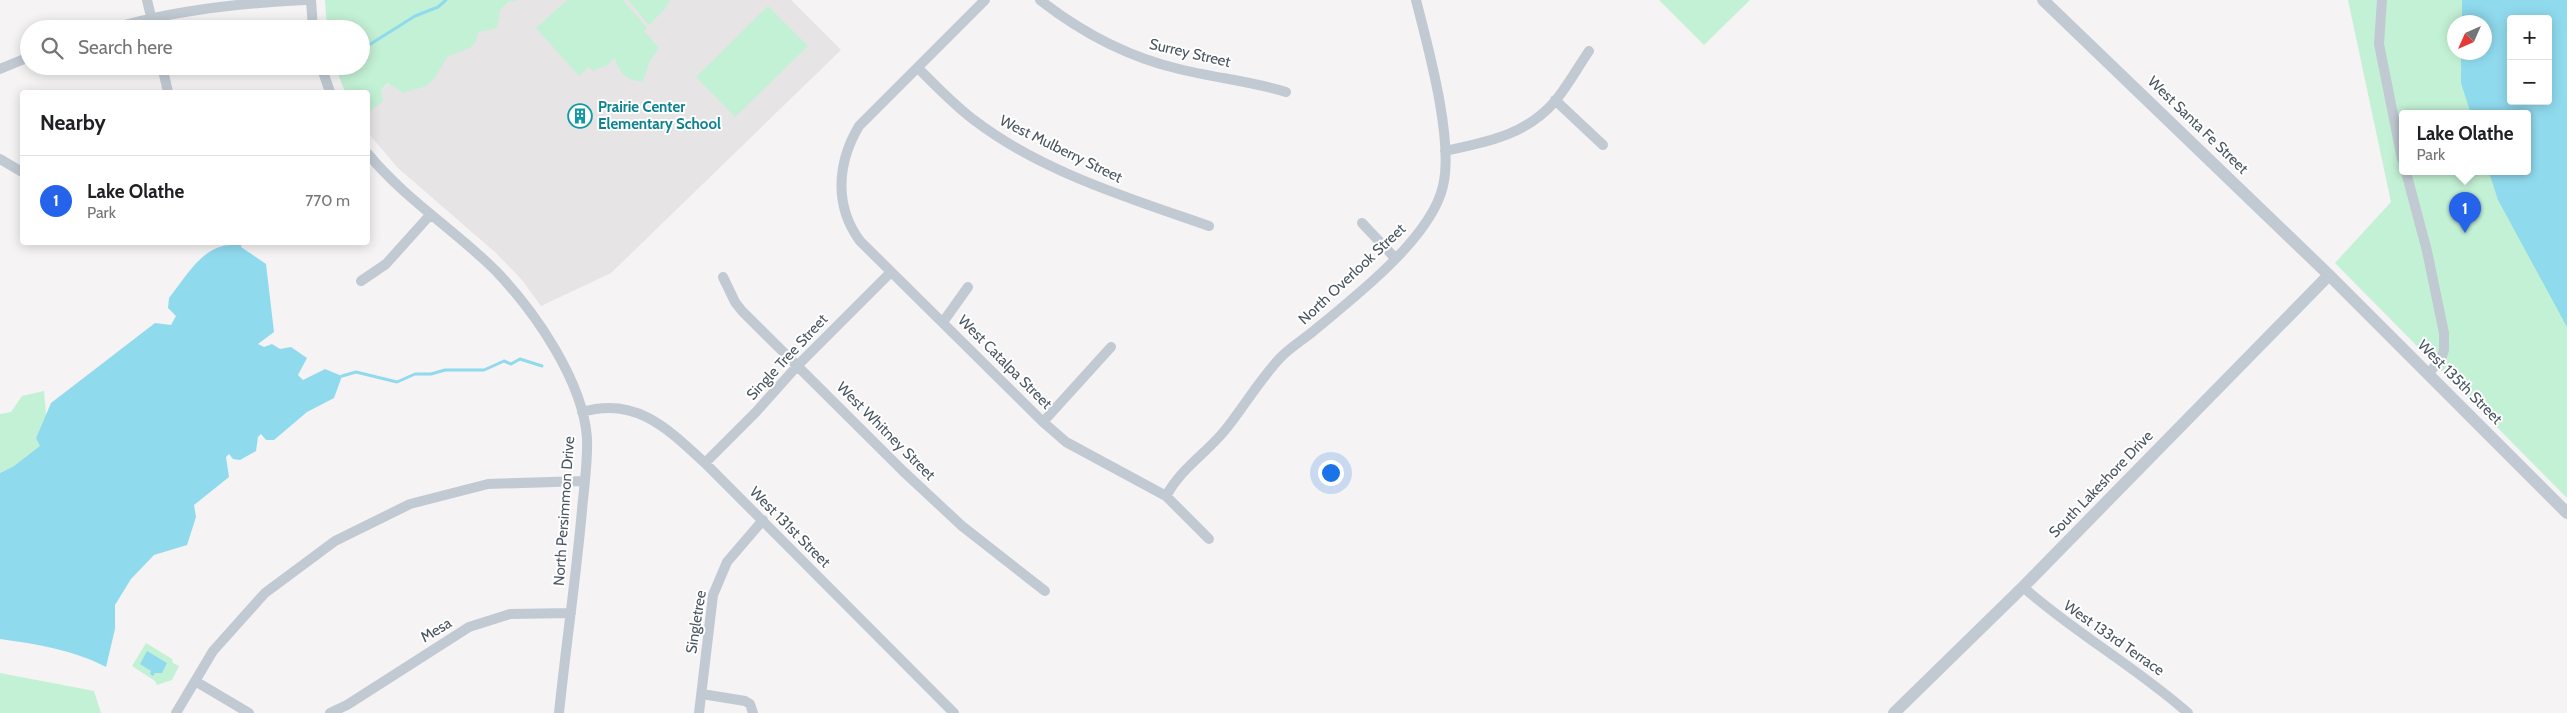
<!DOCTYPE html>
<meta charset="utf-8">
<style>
:root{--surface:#fff;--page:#f2f2f2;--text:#202124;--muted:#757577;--line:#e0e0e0;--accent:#2563eb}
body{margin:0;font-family:Cabin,sans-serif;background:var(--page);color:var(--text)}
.controls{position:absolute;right:15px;top:15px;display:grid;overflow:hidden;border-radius:5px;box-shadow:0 2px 12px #0003}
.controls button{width:45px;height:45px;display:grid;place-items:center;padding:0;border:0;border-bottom:1px solid var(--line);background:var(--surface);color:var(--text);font:25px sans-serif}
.compass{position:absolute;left:2447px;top:15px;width:45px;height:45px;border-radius:50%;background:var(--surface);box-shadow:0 2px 12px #0003;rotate:225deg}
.you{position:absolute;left:1330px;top:472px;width:18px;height:18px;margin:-12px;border:4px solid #fff;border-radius:50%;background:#1a73e8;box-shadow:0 0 0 8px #1a73e833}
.badge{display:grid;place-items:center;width:32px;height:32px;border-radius:50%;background:var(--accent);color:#fff;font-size:16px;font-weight:700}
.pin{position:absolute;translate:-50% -41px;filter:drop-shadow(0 1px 2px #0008)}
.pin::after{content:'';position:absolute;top:26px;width:18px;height:15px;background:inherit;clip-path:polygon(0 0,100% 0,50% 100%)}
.popup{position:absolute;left:2399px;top:110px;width:132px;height:65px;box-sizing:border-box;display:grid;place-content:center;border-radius:5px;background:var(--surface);filter:drop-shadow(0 1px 4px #0005);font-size:16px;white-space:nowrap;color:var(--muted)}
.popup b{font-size:19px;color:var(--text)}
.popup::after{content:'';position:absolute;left:50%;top:100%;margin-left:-10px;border:10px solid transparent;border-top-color:var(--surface)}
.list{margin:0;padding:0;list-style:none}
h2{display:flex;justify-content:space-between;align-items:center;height:65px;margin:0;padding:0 20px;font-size:21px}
h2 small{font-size:16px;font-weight:400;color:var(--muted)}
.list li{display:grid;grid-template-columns:32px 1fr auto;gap:15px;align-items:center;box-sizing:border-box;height:90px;padding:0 20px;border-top:1px solid var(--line)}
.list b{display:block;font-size:19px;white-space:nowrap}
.list p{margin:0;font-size:16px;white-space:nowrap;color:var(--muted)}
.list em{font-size:16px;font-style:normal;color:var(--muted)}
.icon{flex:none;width:28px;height:28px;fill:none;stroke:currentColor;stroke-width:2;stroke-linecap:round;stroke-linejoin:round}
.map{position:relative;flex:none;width:2567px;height:713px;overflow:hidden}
.search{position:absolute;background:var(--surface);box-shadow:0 2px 12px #0003;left:20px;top:20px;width:350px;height:55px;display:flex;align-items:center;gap:12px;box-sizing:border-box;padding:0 18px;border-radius:28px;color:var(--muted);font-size:19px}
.panel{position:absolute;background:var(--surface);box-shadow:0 2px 12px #0003;left:20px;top:90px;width:350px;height:155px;border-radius:5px}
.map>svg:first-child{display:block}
</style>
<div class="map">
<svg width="2567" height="713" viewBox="0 0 2567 713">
<rect width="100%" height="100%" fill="#f5f3f3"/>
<path fill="#e6e4e5" d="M470,0H791L841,50L611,273L541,306L522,280L496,253L398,168L368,133V104Z"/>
<path fill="#c3f1d5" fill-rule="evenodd" d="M325,0H519L508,2L500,10C497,34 499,27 478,32L476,41L470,48L448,56L434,79L426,86L403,93L388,83L381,90L383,101L369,112L368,92H345L335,66H361V29H327Z
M567,0H623L647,28L644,31L659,48L650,61L643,81C628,83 618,71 615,58L607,65L593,71L589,67L579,76L536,28Z
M628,0H670L665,9L649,25Z
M1659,0H1750L1704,45Z
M2348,0H2567V498L2335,263L2391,202ZM2511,19H2548V101H2511ZM2454,22H2484V52H2454ZM2402,114H2528V172H2402Z
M768,6L808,46L735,117L696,77Z
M44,391L46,415L36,438L41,446L14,466L0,473V414L11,412L22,396Z
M146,643L172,659L173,663L179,666L172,680L157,685L155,681L132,666Z
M0,673L94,691L101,713H0Z"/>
<path fill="#90daee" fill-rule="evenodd" d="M2462,0H2567V327L2498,200L2489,172H2528V114H2471L2461,83V53L2484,52V22H2462ZM2511,19H2548V101H2511Z
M234,243H242L241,247L266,264L274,332L258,344L264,347L272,344L280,349L291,347L307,358L298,375L303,380L325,369L342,376L334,398L307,412L274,440H266L261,434L258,437L256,451L240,460L233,459L229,454L226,457L229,477L194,505L196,517L187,545L154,555L131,579L115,605V629L106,667C74,650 36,644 0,639V473L14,466L40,446L36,438L51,403L155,323L171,325L176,316L168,308L169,298C186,277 203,244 233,245Z
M147,651L167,663L162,673H155L153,676L150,674L151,671L140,664Z"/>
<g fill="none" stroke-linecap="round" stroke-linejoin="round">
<path stroke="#90daee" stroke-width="3" d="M361,50L415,16L438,7L446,0
M346,69L348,66
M342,376L356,372L397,382L415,374H431L445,370H484L504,361L511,364L520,359L542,366"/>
<path stroke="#c1cad2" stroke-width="10" d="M147,0L154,29
M311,0L313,29
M985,0L859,126C837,163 834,206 860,241L1043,422L1066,442L1166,496L1209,539
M1040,0C1081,32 1128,57 1179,69C1215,78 1251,81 1286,92
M2382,0L2379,44L2402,159
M111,29C173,10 240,3 305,0
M162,66L168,92
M321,66L330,92
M918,68C936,86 954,105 974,120C1042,172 1129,198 1209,226
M0,69L29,57
M1555,100L1603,145
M1445,151C1487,142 1527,135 1556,100C1568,85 1578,67 1589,51
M368,154C405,199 455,230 496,271C535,312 583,381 587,438C588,462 584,487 582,510C576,578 566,645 559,713
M0,159L22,172
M2406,172L2427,251L2444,333V350L2441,359L2428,374
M1362,223L1395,258
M723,277L735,302L742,311L904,472L962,526L1045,591
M361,281L386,264L430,215
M943,322L968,287
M582,412C636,396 668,429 705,463L954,713
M1043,422L1111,347
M705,463L756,412L798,365L891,272
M1166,496C1182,467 1206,454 1226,429C1245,405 1260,379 1281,357C1290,348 1301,341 1311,333C1352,299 1431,239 1443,186C1454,140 1428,47 1416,0
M2023,587C2075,633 2136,667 2188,713
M195,681L249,713
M702,694L745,701L750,704L753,713
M176,713L213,651L265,593L335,541L410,504L488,484L584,481
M330,713L347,705L469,627L510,614L571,613
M699,713L713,595L727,562L763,520"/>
<path stroke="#c1cad2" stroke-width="12" d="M2043,0L2329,275L2567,513
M1894,713L2023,587L2329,275"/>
</g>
<defs>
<g id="building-ring" transform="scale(1.25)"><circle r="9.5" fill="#fff" stroke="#0f9aa8" stroke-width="1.5"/><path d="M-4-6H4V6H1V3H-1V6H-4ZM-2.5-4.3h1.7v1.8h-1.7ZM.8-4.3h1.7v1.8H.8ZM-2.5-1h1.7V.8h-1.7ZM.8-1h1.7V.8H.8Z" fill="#0f9aa8"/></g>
</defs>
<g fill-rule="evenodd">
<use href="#building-ring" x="580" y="116"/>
</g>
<g text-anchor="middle" stroke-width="4" stroke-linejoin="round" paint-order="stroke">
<g font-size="15" fill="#4a5661" stroke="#fff">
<text transform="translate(1190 53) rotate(13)" y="5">Surrey Street</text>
<text transform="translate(2198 125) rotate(44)" y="5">West Santa Fe Street</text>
<text transform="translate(1061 149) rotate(26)" y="5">West Mulberry Street</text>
<text transform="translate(1352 274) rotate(-43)" y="5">North Overlook Street</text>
<text transform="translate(787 357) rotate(-47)" y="5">Single Tree Street</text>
<text transform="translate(1005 362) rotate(45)" y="5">West Catalpa Street</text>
<text transform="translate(2460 382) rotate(45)" y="5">West 135th Street</text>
<text transform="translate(886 431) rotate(45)" y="5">West Whitney Street</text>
<text transform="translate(2101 484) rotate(-46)" y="5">South Lakeshore Drive</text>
<text transform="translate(564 511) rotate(-86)" y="5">North Persimmon Drive</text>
<text transform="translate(790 527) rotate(45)" y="5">West 131st Street</text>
<text transform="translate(696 622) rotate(-81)" y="5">Singletree</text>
<text transform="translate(436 630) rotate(-31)" y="5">Mesa</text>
<text transform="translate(2114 638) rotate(35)" y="5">West 133rd Terrace</text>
</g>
<g font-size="15" font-weight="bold" fill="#0d838f" stroke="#fff" text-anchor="start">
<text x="598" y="112">Prairie Center<tspan x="598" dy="17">Elementary School</tspan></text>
</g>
</g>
</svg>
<div class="controls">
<button>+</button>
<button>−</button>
</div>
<svg class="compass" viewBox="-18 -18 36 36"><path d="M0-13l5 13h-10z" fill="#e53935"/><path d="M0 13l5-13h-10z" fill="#757577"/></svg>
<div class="you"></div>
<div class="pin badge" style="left:2465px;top:233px">1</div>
<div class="popup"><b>Lake Olathe</b>Park</div>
<div class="search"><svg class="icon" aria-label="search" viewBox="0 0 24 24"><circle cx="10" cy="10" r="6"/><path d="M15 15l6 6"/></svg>Search here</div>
<section class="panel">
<h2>Nearby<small></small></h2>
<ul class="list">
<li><span class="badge">1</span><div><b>Lake Olathe</b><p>Park</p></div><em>770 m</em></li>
</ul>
</section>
</div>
